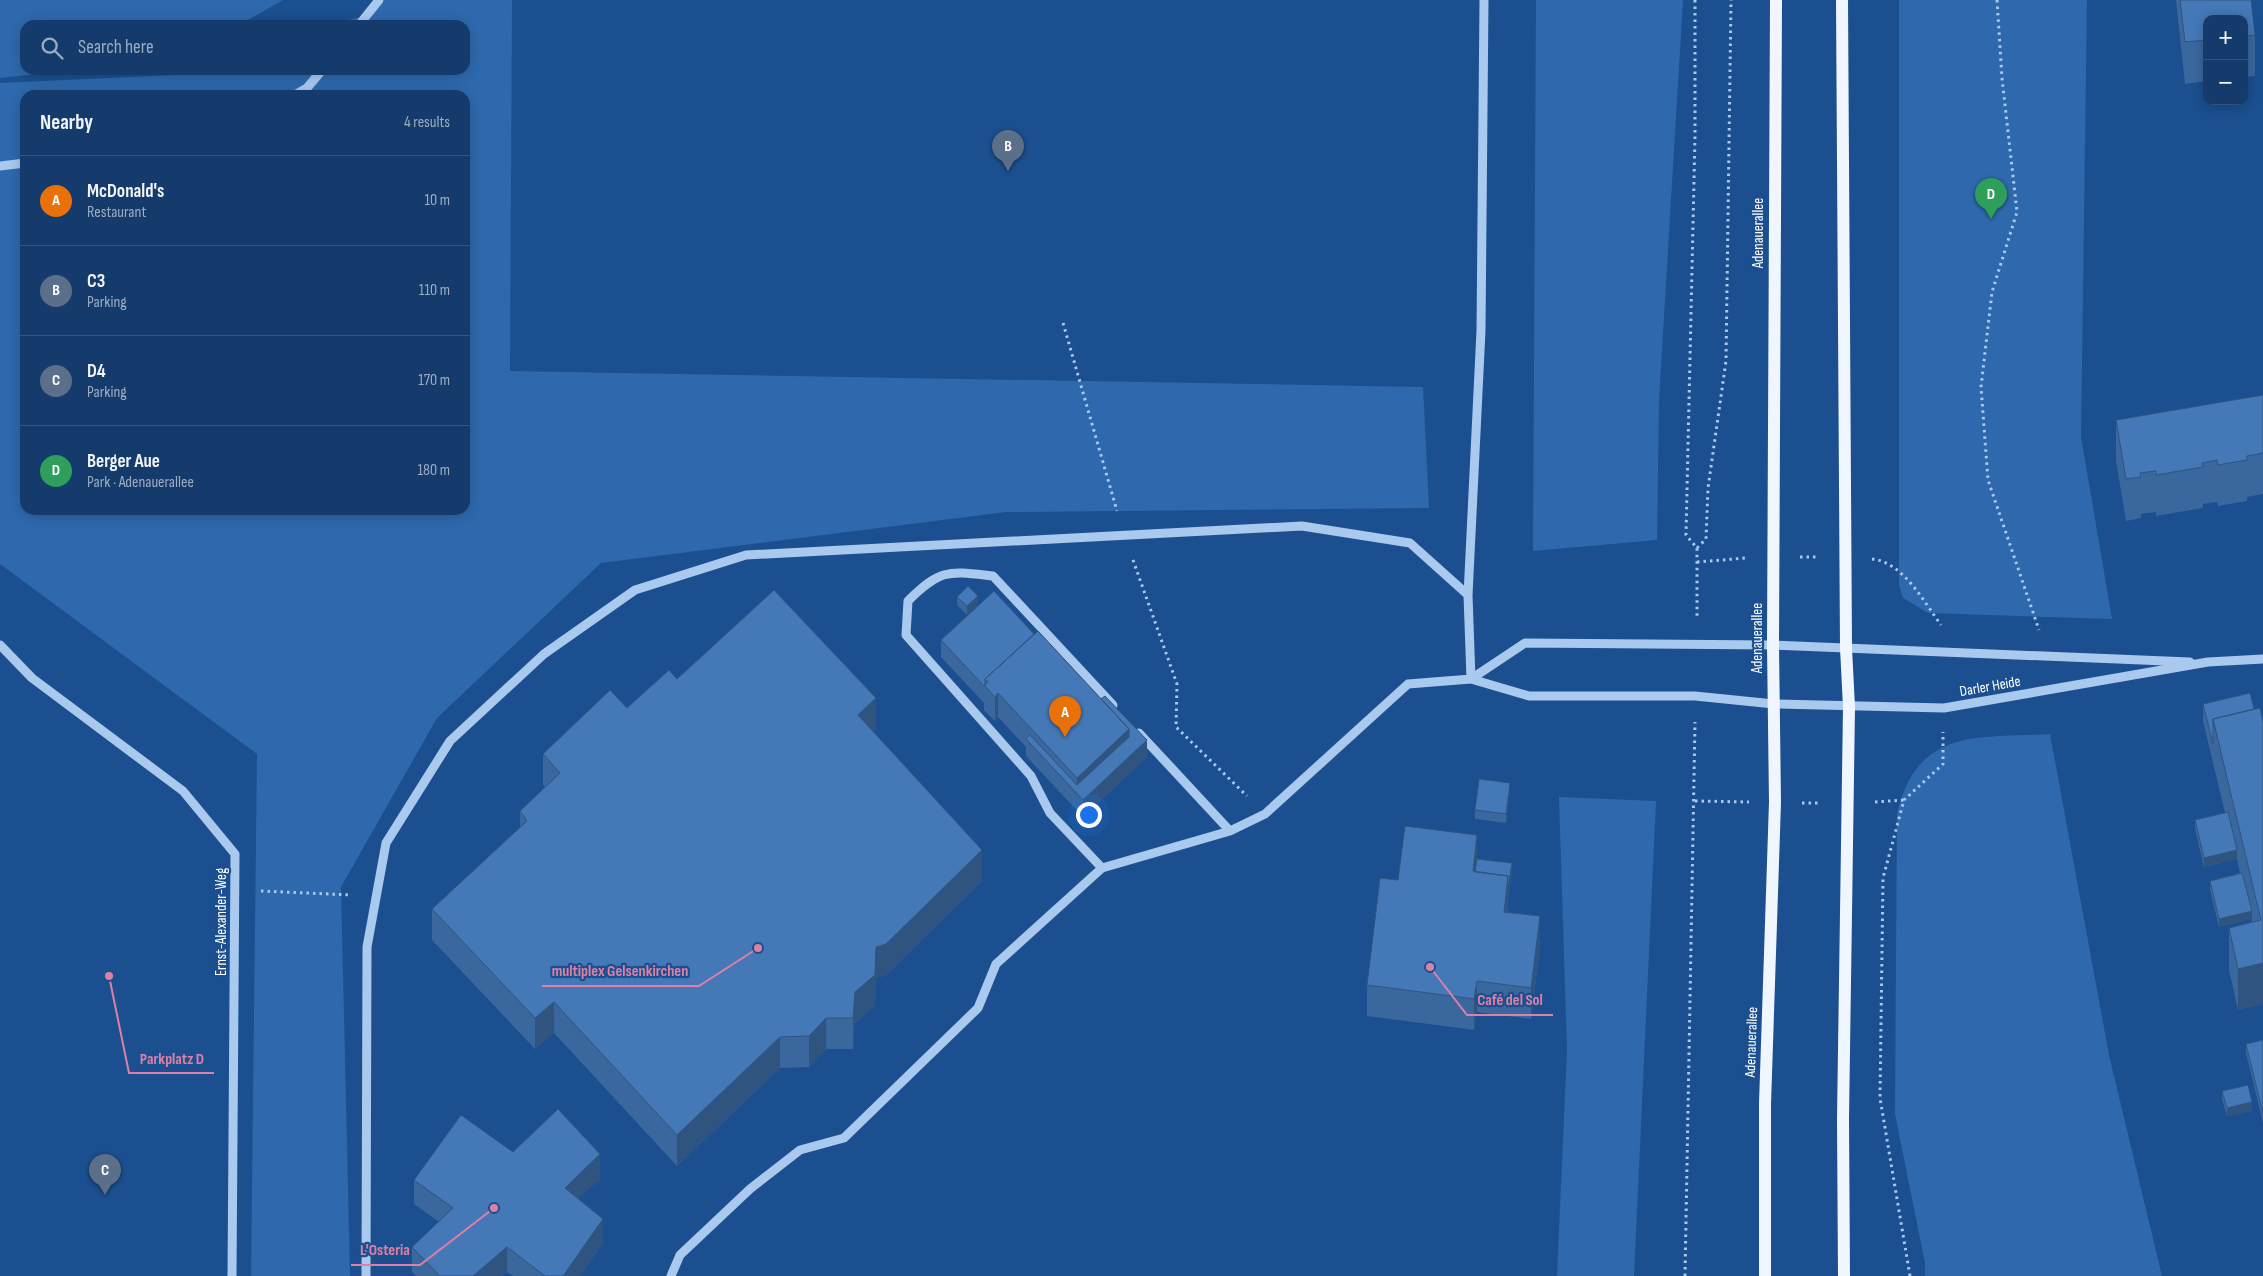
<!DOCTYPE html>
<meta charset="utf-8">
<style>
:root{--surface:#143b6b;--page:#1d4271;--text:#f1f3f6;--muted:#9dadc1;--line:#33557e;--accent:#e69b98}
body{margin:0;font-family:"Sofia Sans Condensed",sans-serif;background:var(--page);color:var(--text)}
.controls{position:absolute;right:15px;top:15px;display:grid;overflow:hidden;border-radius:10px;box-shadow:0 2px 12px #0003}
.controls button{width:45px;height:45px;display:grid;place-items:center;padding:0;border:0;border-bottom:1px solid var(--line);background:var(--surface);color:var(--text);font:25px sans-serif}
.you{position:absolute;left:1088px;top:814px;width:18px;height:18px;margin:-12px;border:4px solid #fff;border-radius:50%;background:#1a73e8;box-shadow:0 0 0 8px #1a73e833}
.badge{display:grid;place-items:center;width:32px;height:32px;border-radius:50%;background:var(--accent);color:#fff;font-size:16px;font-weight:700}
.pin{position:absolute;translate:-50% -41px;filter:drop-shadow(0 1px 2px #0008)}
.pin::after{content:'';position:absolute;top:26px;width:18px;height:15px;background:inherit;clip-path:polygon(0 0,100% 0,50% 100%)}
.list{margin:0;padding:0;list-style:none}
h2{display:flex;justify-content:space-between;align-items:center;height:65px;margin:0;padding:0 20px;font-size:21px}
h2 small{font-size:16px;font-weight:400;color:var(--muted)}
.list li{display:grid;grid-template-columns:32px 1fr auto;gap:15px;align-items:center;box-sizing:border-box;height:90px;padding:0 20px;border-top:1px solid var(--line)}
.list b{display:block;font-size:19px;white-space:nowrap}
.list p{margin:0;font-size:16px;white-space:nowrap;color:var(--muted)}
.list em{font-size:16px;font-style:normal;color:var(--muted)}
.icon{flex:none;width:28px;height:28px;fill:none;stroke:currentColor;stroke-width:2;stroke-linecap:round;stroke-linejoin:round}
.map{position:relative;flex:none;width:2263px;height:1276px;overflow:hidden}
.search{position:absolute;background:var(--surface);box-shadow:0 2px 12px #0003;left:20px;top:20px;width:450px;height:55px;display:flex;align-items:center;gap:12px;box-sizing:border-box;padding:0 18px;border-radius:15px;color:var(--muted);font-size:19px}
.panel{position:absolute;background:var(--surface);box-shadow:0 2px 12px #0003;left:20px;top:90px;width:450px;height:425px;border-radius:15px}
.map>svg:first-child{display:block}
</style>
<div class="map">
<svg width="2263" height="1276" viewBox="0 0 2263 1276">
<rect width="100%" height="100%" fill="#1b4f8f"/>
<path fill="#2e69ad" fill-rule="evenodd" d="M0,0H283L239,25H25V70H70L0,78Z
M385,0H512L510,371L1423,387L1429,508L1006,512L601,563L437,718L341,887L350,1276H251L257,754L0,564V83L174,75L191,70H465V25H333L366,15ZM25,95H465V510H25Z
M1536,0H1683L1659,400L1657,540L1533,551Z
M1899,0H2087L2081,437L2112,619L1928,613L1903,598L1899,585Z
M2050,734L2109,1055L2162,1276H1925V1263L1895,1114L1897,814C1917,727 1978,738 2050,734Z
M1559,797L1656,801L1634,1276H1557L1567,1050Z"/>
<g fill="none" stroke-linecap="round" stroke-linejoin="round">
<path stroke="#a9c9ee" stroke-width="3" stroke-dasharray="2.5 4" stroke-linecap="butt" d="M1695,0V136L1686,535L1697,548V618
M1997,0L2002,78L2017,212L1992,292L1981,387L1988,480L2039,630
M1063,323L1117,511
M1697,548L1706,539L1708,488L1726,361L1731,0
M1800,557H1818
M1872,559C1903,562 1924,602 1941,625
M1133,560L1177,684L1176,727L1247,796
M1697,562L1746,558
M1695,801L1749,802
M1875,802L1904,800
M1802,803H1821
M261,891L352,895
M1685,1276L1695,722
M1910,1276L1880,1098L1883,878L1904,800L1943,764V732"/>
<path stroke="#a9c9ee" stroke-width="9" d="M359,25L379,0
M295,95L307,88L322,70
M0,166L25,163
M0,645L32,678L183,791L235,854L232,1276
M1471,679L1525,643L1773,645L2190,662
M1471,679L1468,595L1481,331L1484,0
M1139,733L1230,831
M1102,868L1050,813L1031,776L906,635L908,601C941,568 949,571 993,576L1113,705
M366,1276L367,947L386,843L450,741L544,654L635,590L746,555L1302,526L1410,543L1468,595
M671,1276L680,1255L750,1189L800,1150L844,1138L978,1008L996,964L1102,868L1230,831L1265,814L1408,684L1471,679L1529,696H1695L1774,704L1944,708L2208,662L2263,659"/>
<path stroke="#f0f6ff" stroke-width="12" d="M1842,0L1846,648L1849,707L1843,1119L1844,1276
M1765,1276V1104L1775,802L1773,645L1776,0"/>
</g>
<path fill="#3a679d" d="M2176,0H2251L2255,35V76L2244,77V19H2207V81L2185,84Z
M2263,395V494L2247,497V501L2218,506L2217,502L2203,504V508L2156,516V512L2141,514V518L2126,521L2116,461V420Z
M957,597L978,605L967,615L957,605Z
M941,640L1147,757L1083,817L1026,756V747L998,717L995,721L984,710V703L941,657Z
M677,679L876,729L873,731L982,881L886,975L876,978L875,1006L855,1023L853,1049H826L809,1067L780,1068L677,1166L554,1033L535,1049L432,940V909L520,827V811L545,787L543,785V754L627,708Z
M2203,704L2254,709L2260,708L2263,1004L2238,1010L2229,970V928L2252,922L2251,919L2219,927L2210,890V881L2240,873L2237,859L2204,867L2195,829V820L2225,813L2203,721Z
M1510,791L1506,823L1475,819V810Z
M1477,859L1512,872L1508,898V912L1540,947L1531,1019L1477,1012L1474,1030L1367,1016V985L1398,880Z
M2263,1040V1123L2246,1053V1044Z
M2222,1091L2252,1111L2227,1116L2222,1099Z
M513,1152L600,1179L578,1199L603,1243L580,1276H513L507,1272L501,1276H416L412,1272V1247L439,1222L414,1204V1180Z"/>
<path fill="#305480" d="M978,596V605L967,615V606Z
M998,693V717L995,721V697Z
M876,698V729L858,746V715Z
M1129,729V753L1077,794V778Z
M1147,740V757L1083,817V800Z
M1510,783V791L1506,823V814Z
M1477,835V866L1474,894L1473,871Z
M982,850V881L886,975L876,978L875,1006L855,1023L853,1049V1018L855,992L876,947Z
M2237,850V859L2204,867V858Z
M1512,863V872L1508,898V907L1504,943V912L1508,876Z
M2252,911V919L2219,927V919Z
M1540,916V947L1531,1019V988Z
M2263,963V1004L2238,1010V969Z
M1477,981V1012L1474,1030V999Z
M554,1002V1033L535,1049V1018Z
M826,1018V1049L809,1067V1036Z
M780,1037V1068L677,1166V1135Z
M2252,1102V1111L2227,1116V1108Z
M600,1154V1179L565,1212V1188Z
M603,1219V1243L580,1276H563Z
M507,1247V1272L501,1276H473Z"/>
<path fill="#4478b7" stroke="#305480" d="M2180,0H2251L2255,35L2244,36V19H2207V40L2185,42Z
M2263,395V453L2247,456V460L2218,465L2217,460L2202,463L2203,467L2156,475V471L2140,473L2141,477L2126,479L2116,420Z
M968,586L978,596L967,606L957,597Z
M774,590L876,698L858,715L982,850L886,944L876,947L875,975L855,992L853,1018H826L809,1036L780,1037L677,1135L554,1002L535,1018L432,909L527,821L520,811L560,773L543,754L610,690L627,708L669,670L677,679Z
M994,591L1034,634L985,679V685L984,686L941,640Z
M1038,631L1129,729L1077,778L998,693L995,697L984,685L988,682L985,679Z
M2250,693L2254,709L2213,719V744L2203,704Z
M1105,696L1147,740L1083,800L1026,739L1030,735L1077,785L1129,737V729L1101,699Z
M2260,708L2263,722V963L2238,969L2229,928L2261,920L2213,719Z
M1479,779L1510,783L1506,814L1475,810Z
M2228,812L2237,850L2204,858L2195,820Z
M1405,826L1477,835L1473,871L1508,876L1504,912L1540,916L1531,988L1477,981L1474,999L1367,985L1380,878L1398,880Z
M1477,859L1512,863L1508,889V876L1475,872Z
M2242,873L2252,911L2219,919L2210,881Z
M2263,1040V1114L2246,1044Z
M2248,1085L2252,1102L2227,1108L2222,1091Z
M558,1109L600,1154L565,1188L603,1219L563,1276H545L507,1247L473,1276H440L412,1247L453,1208L414,1180L461,1115L513,1152Z"/>
<g text-anchor="middle" stroke-width="4.5" stroke-linejoin="round" paint-order="stroke">
<g font-size="15" fill="#fff" stroke="#1b4f8f">
<text transform="translate(1758 233) rotate(-90)" y="5">Adenauerallee</text>
<text transform="translate(1757 638) rotate(-90)" y="5">Adenauerallee</text>
<text transform="translate(1990 686) rotate(-10)" y="5">Darler Heide</text>
<text transform="translate(221 922) rotate(-90)" y="5">Ernst-Alexander-Weg</text>
<text transform="translate(1751 1042) rotate(-88)" y="5">Adenauerallee</text>
</g>
</g>
<path fill="none" stroke="#dd80a5" stroke-width="2" d="M758 948L699 986H542M1430 967L1467 1015H1553M109 976L129 1073H214M494 1208L420 1265H351"/>
<g fill="#dd80a5" stroke="#1b4f8f" stroke-width="2">
<circle cx="758" cy="948" r="5"/>
<circle cx="1430" cy="967" r="5"/>
<circle cx="109" cy="976" r="5"/>
<circle cx="494" cy="1208" r="5"/>
</g>
<g font-size="16" text-anchor="middle" font-weight="bold" fill="#dd80a5" stroke="#1b4f8f" stroke-width="4.5" stroke-linejoin="round" paint-order="stroke">
<text x="620" y="976">multiplex Gelsenkirchen</text>
<text x="1510" y="1005">Café del Sol</text>
<text x="172" y="1064">Parkplatz D</text>
<text x="385" y="1255">L'Osteria</text>
</g>
</svg>
<div class="controls">
<button>+</button>
<button>−</button>
</div>
<div class="you"></div>
<div class="pin badge" style="left:1065px;top:737px;background:#e8710a">A</div>
<div class="pin badge" style="left:1008px;top:171px;background:#5c6f8a">B</div>
<div class="pin badge" style="left:105px;top:1195px;background:#5c6f8a">C</div>
<div class="pin badge" style="left:1991px;top:219px;background:#2e9e5b">D</div>
<div class="search"><svg class="icon" aria-label="search" viewBox="0 0 24 24"><circle cx="10" cy="10" r="6"/><path d="M15 15l6 6"/></svg>Search here</div>
<section class="panel">
<h2>Nearby<small>4 results</small></h2>
<ul class="list">
<li><span class="badge" style="background:#e8710a">A</span><div><b>McDonald's</b><p>Restaurant</p></div><em>10 m</em></li>
<li><span class="badge" style="background:#5c6f8a">B</span><div><b>C3</b><p>Parking</p></div><em>110 m</em></li>
<li><span class="badge" style="background:#5c6f8a">C</span><div><b>D4</b><p>Parking</p></div><em>170 m</em></li>
<li><span class="badge" style="background:#2e9e5b">D</span><div><b>Berger Aue</b><p>Park · Adenauerallee</p></div><em>180 m</em></li>
</ul>
</section>
</div>
